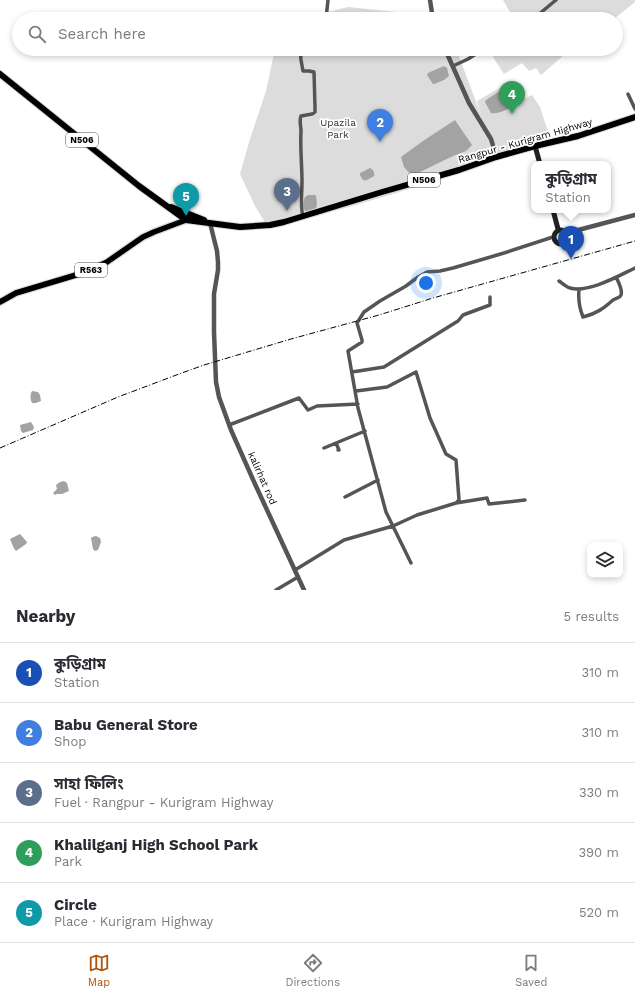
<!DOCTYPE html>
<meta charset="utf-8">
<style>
:root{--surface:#fff;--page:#f7f7f7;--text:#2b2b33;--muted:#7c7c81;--line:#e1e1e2;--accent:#b45309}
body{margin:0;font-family:"Work Sans","Noto Sans Bengali",sans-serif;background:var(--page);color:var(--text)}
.controls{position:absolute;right:12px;bottom:12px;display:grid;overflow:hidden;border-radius:8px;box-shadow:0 2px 6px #0003}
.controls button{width:36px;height:36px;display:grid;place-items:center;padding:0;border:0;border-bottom:1px solid var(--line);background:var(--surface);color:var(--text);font:20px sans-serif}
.you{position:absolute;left:426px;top:283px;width:14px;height:14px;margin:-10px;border:3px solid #fff;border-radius:50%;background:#1a73e8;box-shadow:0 0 0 6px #1a73e833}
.badge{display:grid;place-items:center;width:26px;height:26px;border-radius:50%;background:var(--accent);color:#fff;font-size:13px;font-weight:700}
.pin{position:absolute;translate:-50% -33px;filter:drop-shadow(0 1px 2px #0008)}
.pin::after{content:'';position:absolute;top:21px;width:14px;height:12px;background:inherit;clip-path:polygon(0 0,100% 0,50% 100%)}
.popup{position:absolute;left:531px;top:161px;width:80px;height:52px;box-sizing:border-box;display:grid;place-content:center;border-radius:8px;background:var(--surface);filter:drop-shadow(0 1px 3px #0005);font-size:13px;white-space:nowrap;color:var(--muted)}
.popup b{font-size:15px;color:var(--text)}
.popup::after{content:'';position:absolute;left:50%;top:100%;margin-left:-8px;border:8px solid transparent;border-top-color:var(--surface)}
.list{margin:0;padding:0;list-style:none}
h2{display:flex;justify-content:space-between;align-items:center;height:52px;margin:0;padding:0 16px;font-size:17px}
h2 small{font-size:13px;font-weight:400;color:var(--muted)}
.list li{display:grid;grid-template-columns:26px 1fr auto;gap:12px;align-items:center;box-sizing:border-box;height:60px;padding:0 16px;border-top:1px solid var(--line)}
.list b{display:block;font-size:15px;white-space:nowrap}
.list p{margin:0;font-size:13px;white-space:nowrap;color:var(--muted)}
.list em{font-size:13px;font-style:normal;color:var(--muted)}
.icon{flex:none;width:22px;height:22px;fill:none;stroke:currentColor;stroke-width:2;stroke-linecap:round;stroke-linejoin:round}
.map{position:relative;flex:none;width:635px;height:590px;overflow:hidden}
.search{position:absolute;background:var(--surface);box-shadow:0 2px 6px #0003;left:12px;right:12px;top:12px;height:44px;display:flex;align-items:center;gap:10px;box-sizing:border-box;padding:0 14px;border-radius:22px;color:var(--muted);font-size:15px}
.sheet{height:352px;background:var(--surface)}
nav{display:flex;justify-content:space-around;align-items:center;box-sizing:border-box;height:56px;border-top:1px solid var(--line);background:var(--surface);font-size:11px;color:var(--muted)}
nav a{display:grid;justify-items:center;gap:2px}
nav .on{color:var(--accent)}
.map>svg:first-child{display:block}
</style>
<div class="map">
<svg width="635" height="590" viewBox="0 0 635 590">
<rect width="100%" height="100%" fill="#fff"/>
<path fill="#dcdcdc" d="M503,0H635V2L614,19H514Z
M348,7L406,13L410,19H301Z
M275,49H448L457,51L481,115L477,101L510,82L524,99L532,95L540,107L551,141L500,158L488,133L493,161C420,187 345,209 269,229L255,206L240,174L250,139L266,91Z
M496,49H571L541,75L536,68L529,71L522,63L504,74L493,57L494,53L493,51Z"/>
<path fill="#a3a3a3" d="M444,66L447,68L449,76L444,80L434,84H433L427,75L428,73Z
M509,85L512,86L523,99C515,105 501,115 491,113L485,102L486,100Z
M455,120L472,145L466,151L453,156L412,176L404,167L401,157L423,141Z
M370,168C373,169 375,173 374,176C367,180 364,184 360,175V173Z
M308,195H315L316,196C318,207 317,213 305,211C303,207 303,201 305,197Z
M32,391L38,392L40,395L41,401L36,403H32C30,399 30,394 32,391Z
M31,422L34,427L33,430L23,433L21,431L20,425Z
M64,481L67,483L69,491L62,494H57L55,495L53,493L57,489L56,485L60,482Z
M20,534L27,542L26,544L16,551C13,548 12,543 10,539Z
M96,536L100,538L101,542L98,550L95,551L93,549L91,538L92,537Z"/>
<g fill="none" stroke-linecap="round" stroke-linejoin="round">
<g stroke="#dbdbdb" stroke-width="8">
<path id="primary" d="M0,302L16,293L86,272L107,262L143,237L154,232L186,220L188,218"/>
</g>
<g stroke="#dbdbdb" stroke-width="8">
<path id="trunk" d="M0,74L139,186L186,220L240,227L270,225L284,222L382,192L459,170L496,157L535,146L578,136L635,117
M171,207L204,220"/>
</g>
<path stroke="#555" stroke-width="3.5" d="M326,19L328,0
M529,19L538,15L556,0
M300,49L301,60L303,71H309L314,72L315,107V112L312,114L301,116C299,121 301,126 301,131C300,148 302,165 302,182C302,194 300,205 303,217
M453,66L468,59L484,49
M628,94L635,109
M559,281C563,284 566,287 570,288C589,293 618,276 635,268
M579,290C578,300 579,307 583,317C597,313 603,309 613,300C616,298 620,298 621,295C623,290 618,281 616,277
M352,372L384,367L458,321L463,315L490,305V297
M229,425L299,398L308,410L317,406L358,404
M336,443L339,450H338
M324,448L365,431
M345,497L378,480
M456,503L487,498L489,504L525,500
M411,563L386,512L358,408L348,351L362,342V340L357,323L364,312L380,301L406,286L418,277L427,272L440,271L453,268L504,253L553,237
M295,570L344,540L393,526L417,515L456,503L459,500L456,460L446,454L430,418L416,372L387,387L356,391
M276,590L298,577"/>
<path stroke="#555" stroke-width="4.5" d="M430,0L432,13L434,19
M445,49L469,103L491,139L494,149L496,157
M210,223L217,251L218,262V270L214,294V332L216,382L219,397L231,430L255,484L304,590
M567,233L635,215"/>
<path stroke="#222" stroke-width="5" d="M535,146L540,164
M553,210L558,229
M554 237a7 7 0 1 1 14 0a7 7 0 1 1-14 0Z"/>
<use href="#primary" stroke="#000" stroke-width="5.5"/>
<use href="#trunk" stroke="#000" stroke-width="6"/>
<path stroke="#000" stroke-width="1" stroke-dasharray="6 2 1 2" stroke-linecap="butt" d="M0,448L118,397L179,374L204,365L291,339L379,315L433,298L635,241"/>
</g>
<g text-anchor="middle" stroke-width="3.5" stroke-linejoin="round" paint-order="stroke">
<g fill="#fff" stroke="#4c4c4c" stroke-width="1">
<rect x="66" y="133" width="32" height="14" rx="3"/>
<rect x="408" y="173" width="32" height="14" rx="3"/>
<rect x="75" y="263" width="32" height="14" rx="3"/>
</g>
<g font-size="9" font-weight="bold" fill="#000">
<text x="82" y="143">N506</text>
<text x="424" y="183">N506</text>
<text x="91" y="273">R563</text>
</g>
<g font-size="10" fill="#333" stroke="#fff">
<text x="338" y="126">Upazila<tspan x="338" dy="12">Park</tspan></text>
</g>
<g font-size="10" fill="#000" stroke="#fff">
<text transform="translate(525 140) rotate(-16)" y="4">Rangpur - Kurigram Highway</text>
<text transform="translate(263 478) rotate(66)" y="4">kalirhat rod</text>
</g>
</g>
</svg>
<div class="controls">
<button><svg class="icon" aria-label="layers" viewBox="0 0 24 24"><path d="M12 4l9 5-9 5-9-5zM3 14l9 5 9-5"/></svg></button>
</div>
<div class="you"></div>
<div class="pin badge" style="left:571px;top:259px;background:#1a4fb4">1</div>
<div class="popup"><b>কুড়িগ্রাম</b>Station</div>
<div class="pin badge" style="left:380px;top:142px;background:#3f7fe0">2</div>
<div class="pin badge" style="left:287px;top:211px;background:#5c6f8a">3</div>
<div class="pin badge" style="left:512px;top:114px;background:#2e9e5b">4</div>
<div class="pin badge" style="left:186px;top:216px;background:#0f9aa8">5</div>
<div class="search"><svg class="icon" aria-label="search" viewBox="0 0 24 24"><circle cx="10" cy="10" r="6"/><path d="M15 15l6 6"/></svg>Search here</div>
</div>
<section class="sheet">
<h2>Nearby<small>5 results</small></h2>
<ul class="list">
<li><span class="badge" style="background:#1a4fb4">1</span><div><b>কুড়িগ্রাম</b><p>Station</p></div><em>310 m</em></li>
<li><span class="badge" style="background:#3f7fe0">2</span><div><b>Babu General Store</b><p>Shop</p></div><em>310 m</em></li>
<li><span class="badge" style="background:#5c6f8a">3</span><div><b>সাহা ফিলিং</b><p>Fuel · Rangpur - Kurigram Highway</p></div><em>330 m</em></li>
<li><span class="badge" style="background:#2e9e5b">4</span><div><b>Khalilganj High School Park</b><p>Park</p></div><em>390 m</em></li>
<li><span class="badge" style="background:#0f9aa8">5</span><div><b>Circle</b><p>Place · Kurigram Highway</p></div><em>520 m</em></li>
</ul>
</section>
<nav>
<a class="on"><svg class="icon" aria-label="map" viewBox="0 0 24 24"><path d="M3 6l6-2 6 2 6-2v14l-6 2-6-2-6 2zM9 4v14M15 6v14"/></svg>Map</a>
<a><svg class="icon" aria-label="directions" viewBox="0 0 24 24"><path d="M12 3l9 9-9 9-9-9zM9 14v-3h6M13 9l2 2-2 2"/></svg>Directions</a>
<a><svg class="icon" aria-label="saved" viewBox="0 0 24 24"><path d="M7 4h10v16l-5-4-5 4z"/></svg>Saved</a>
</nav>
